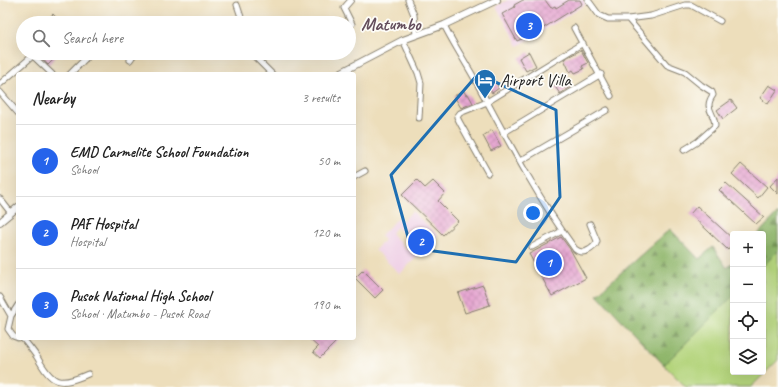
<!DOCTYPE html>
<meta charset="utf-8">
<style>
body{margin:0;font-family:Caveat,sans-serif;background:#f6f6f6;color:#222}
.controls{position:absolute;right:12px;bottom:12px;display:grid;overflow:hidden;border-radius:4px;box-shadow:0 4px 16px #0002}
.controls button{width:36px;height:36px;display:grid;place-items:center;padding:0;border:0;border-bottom:1px solid #e0e0e0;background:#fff;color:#222;font:20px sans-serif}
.you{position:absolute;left:533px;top:213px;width:14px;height:14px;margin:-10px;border:3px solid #fff;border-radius:50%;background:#1a73e8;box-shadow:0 0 0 6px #1a73e833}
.badge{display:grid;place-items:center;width:26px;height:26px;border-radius:50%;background:#2563eb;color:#fff;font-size:13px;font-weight:700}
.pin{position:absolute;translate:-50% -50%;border:2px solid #fff;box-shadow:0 1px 4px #0006}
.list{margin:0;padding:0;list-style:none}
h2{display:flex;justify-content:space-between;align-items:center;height:52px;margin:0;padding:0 16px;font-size:17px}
h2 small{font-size:13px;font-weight:400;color:#767676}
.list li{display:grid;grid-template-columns:26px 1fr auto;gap:12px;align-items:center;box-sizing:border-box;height:72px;padding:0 16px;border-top:1px solid #e0e0e0}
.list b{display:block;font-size:15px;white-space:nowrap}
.list p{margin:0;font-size:13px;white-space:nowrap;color:#767676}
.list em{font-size:13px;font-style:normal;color:#767676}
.icon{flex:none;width:22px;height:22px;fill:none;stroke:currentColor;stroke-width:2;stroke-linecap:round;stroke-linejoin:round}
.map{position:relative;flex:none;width:778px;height:387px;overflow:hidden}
.search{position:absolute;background:#fff;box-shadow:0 4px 16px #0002;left:16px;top:16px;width:340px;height:44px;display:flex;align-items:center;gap:10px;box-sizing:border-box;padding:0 14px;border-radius:22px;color:#767676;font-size:15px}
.panel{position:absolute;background:#fff;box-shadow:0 4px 16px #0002;left:16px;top:72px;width:340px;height:268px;border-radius:4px}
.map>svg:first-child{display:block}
.built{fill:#efd0e6;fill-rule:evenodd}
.grass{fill:#b4d47b;stroke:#68784c}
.forest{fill:url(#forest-firs);stroke:#566944}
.building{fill:url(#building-cross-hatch)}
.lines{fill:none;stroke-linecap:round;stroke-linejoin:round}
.minor-casing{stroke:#847d6c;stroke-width:7}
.tertiary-casing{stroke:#847d6c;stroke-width:8}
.minor{stroke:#fff;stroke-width:5}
.tertiary{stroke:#fff;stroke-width:6}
.marked{fill:none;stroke:#1f6fb2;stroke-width:3;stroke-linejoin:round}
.labels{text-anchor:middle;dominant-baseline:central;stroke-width:3.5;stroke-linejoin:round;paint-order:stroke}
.poi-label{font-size:17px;fill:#1c1c1c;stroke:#fdfcf7;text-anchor:start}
.neighbourhood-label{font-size:18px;font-weight:bold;fill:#634d5b;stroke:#fdfcf7}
</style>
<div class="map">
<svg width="778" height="387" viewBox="0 0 778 387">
<defs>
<pattern id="forest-firs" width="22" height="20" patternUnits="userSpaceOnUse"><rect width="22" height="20" fill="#8fb66b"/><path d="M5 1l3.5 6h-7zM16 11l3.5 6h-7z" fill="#749357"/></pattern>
<pattern id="building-cross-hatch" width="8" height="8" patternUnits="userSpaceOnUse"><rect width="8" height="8" fill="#e6a7d1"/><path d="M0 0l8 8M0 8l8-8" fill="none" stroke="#c58fb3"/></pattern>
</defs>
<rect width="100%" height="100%" fill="#fdfcf7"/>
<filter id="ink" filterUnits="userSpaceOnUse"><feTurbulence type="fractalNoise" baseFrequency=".025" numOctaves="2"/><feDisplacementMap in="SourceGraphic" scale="8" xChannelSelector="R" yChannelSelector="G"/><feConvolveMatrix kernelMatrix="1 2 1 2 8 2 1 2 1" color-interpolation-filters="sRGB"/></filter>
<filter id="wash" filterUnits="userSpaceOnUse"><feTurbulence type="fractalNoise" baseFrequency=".012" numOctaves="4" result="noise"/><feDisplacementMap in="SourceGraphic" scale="16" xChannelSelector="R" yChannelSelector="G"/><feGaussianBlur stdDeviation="0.9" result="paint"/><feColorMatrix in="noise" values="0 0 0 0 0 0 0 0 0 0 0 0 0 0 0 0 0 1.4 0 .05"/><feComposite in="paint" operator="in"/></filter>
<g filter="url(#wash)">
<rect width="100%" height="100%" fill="#eddebb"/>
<!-- built -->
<path class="built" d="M 508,0 L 584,0 L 586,4 L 518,46 L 496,6 Z
M 412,211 L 438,235 L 400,274 L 375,250 L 384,240 L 380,236 L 399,217 L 403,221 ZM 397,227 L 413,244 L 407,250 L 391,233 Z"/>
<!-- grass -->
<path class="grass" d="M 778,251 L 778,360 L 751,387 L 686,387 L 664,365 L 733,296 L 733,372 L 763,372 L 763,266 Z"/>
<!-- forest -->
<path class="forest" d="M 778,213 L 778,251 L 763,266 L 763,234 L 758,234 Z
M 670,229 L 699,259 L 713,247 L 727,268 L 733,262 L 733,296 L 664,365 L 597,294 Z"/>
<g id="blocks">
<!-- building -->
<path class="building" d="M 523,0 L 545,0 L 551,8 L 555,6 L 556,8 L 569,0 L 580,0 L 582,4 L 529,37 L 528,36 L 517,41 L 502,14 L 515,7 L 514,5 Z
M 53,14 L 61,23 L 43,23 Z
M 581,50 L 588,63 L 582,66 L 584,69 L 575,73 L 573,70 L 570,72 L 564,59 Z
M 529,52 L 536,66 L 526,71 L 519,58 Z
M 43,53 L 52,53 L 56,57 L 48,65 L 40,56 Z
M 491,75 L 499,88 L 492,93 L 484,79 Z
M 563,75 L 571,87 L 560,94 L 552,82 Z
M 769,85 L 777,90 L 768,104 L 760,98 Z
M 464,91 L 466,95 L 468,94 L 473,103 L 461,108 L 454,96 Z
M 731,100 L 737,108 L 723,119 L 717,110 Z
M 492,130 L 501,146 L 491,151 L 483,136 Z
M 741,164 L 767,187 L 758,198 L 732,174 Z
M 778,177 L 778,194 L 770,186 Z
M 417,180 L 425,188 L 433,181 L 445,193 L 438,201 L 458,221 L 443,235 L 402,195 Z
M 726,183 L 764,217 L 756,224 L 719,190 Z
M 697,206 L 733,239 L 733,244 L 728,250 L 690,214 Z
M 561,237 L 570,249 L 586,278 L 552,296 L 529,254 Z
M 363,270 L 383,290 L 375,298 L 355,278 Z
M 483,285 L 490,305 L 465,313 L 458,293 Z
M 308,338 L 340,338 L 320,358 L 313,352 L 318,347 Z"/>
</g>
</g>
<g filter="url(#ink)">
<use href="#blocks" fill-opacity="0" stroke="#847d6c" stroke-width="1"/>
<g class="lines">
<!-- minor casing -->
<g class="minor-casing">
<path id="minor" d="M 351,0 L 344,8 L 352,24
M 408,0 L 414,15 L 416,35
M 588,0 L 599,15 L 608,19 L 628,19 L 651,16 L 685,5 L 691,5 L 720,21
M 237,5 L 243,23
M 628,19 L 667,65 L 685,72 L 701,85 L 712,92 L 713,95 C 703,109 715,112 715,126 L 697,142 L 684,150
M 444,25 C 454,45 466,63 477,83 C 507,139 537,197 575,249 C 582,255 590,251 596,244 L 597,241 L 590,224
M 574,28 L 611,96
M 403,40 L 418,73 L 421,83 L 419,118
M 251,53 L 272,74
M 33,56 L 52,74
M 130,60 L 135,53
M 70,74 L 91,53
M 0,84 L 36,53
M 0,92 L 18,113
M 503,133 L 601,74
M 520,161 L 607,110
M 488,173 L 460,123 L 457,117 L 460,113 L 487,102 L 583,43
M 354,177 L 365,171
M 0,199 L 11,213
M 532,247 L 562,231
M 0,297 L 11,316 L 8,329 L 13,336 L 18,338
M 11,316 L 18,305
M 21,338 L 24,340 C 28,345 33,351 37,357 C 52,384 59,387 88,374"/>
</g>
<!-- tertiary casing -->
<g class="tertiary-casing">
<path id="tertiary" d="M 338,74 L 403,40 L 444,25 L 497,0
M 0,222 L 18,207"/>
</g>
<!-- minor -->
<use href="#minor" class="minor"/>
<!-- tertiary -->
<use href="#tertiary" class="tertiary"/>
</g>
</g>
<!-- marked area -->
<path class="marked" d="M 478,74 L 556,110 L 560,197 L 516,262 L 411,248 L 391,175 Z"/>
<!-- icons -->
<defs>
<g id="hotel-pin" transform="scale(1.15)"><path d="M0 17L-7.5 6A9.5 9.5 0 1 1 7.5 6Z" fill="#1f6fb2" stroke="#fdfcf7"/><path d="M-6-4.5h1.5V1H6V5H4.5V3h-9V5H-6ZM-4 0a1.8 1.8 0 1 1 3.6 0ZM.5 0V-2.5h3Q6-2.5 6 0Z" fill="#fff"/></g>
</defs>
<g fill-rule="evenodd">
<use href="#hotel-pin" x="485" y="80"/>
</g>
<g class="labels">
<!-- poi labels -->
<g class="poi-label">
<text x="500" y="80">Airport Villa</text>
</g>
<!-- neighbourhood labels -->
<g class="neighbourhood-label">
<text x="391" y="24">Matumbo</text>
</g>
</g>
</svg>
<div class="controls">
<button>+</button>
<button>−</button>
<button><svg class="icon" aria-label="locate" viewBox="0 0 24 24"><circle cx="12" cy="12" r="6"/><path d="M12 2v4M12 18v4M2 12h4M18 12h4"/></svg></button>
<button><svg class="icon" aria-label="layers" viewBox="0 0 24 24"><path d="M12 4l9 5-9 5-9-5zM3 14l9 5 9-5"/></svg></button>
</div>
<div class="you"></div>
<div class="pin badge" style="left:549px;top:263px">1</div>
<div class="pin badge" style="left:421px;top:242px">2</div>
<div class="pin badge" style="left:529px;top:26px">3</div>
<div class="search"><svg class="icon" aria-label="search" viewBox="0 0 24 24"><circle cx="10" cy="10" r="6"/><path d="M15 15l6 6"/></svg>Search here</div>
<section class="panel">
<h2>Nearby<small>3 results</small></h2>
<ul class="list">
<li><span class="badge">1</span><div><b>EMD Carmelite School Foundation</b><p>School</p></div><em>50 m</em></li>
<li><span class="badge">2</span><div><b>PAF Hospital</b><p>Hospital</p></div><em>120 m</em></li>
<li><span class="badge">3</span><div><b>Pusok National High School</b><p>School · Matumbo - Pusok Road</p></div><em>190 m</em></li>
</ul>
</section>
</div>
